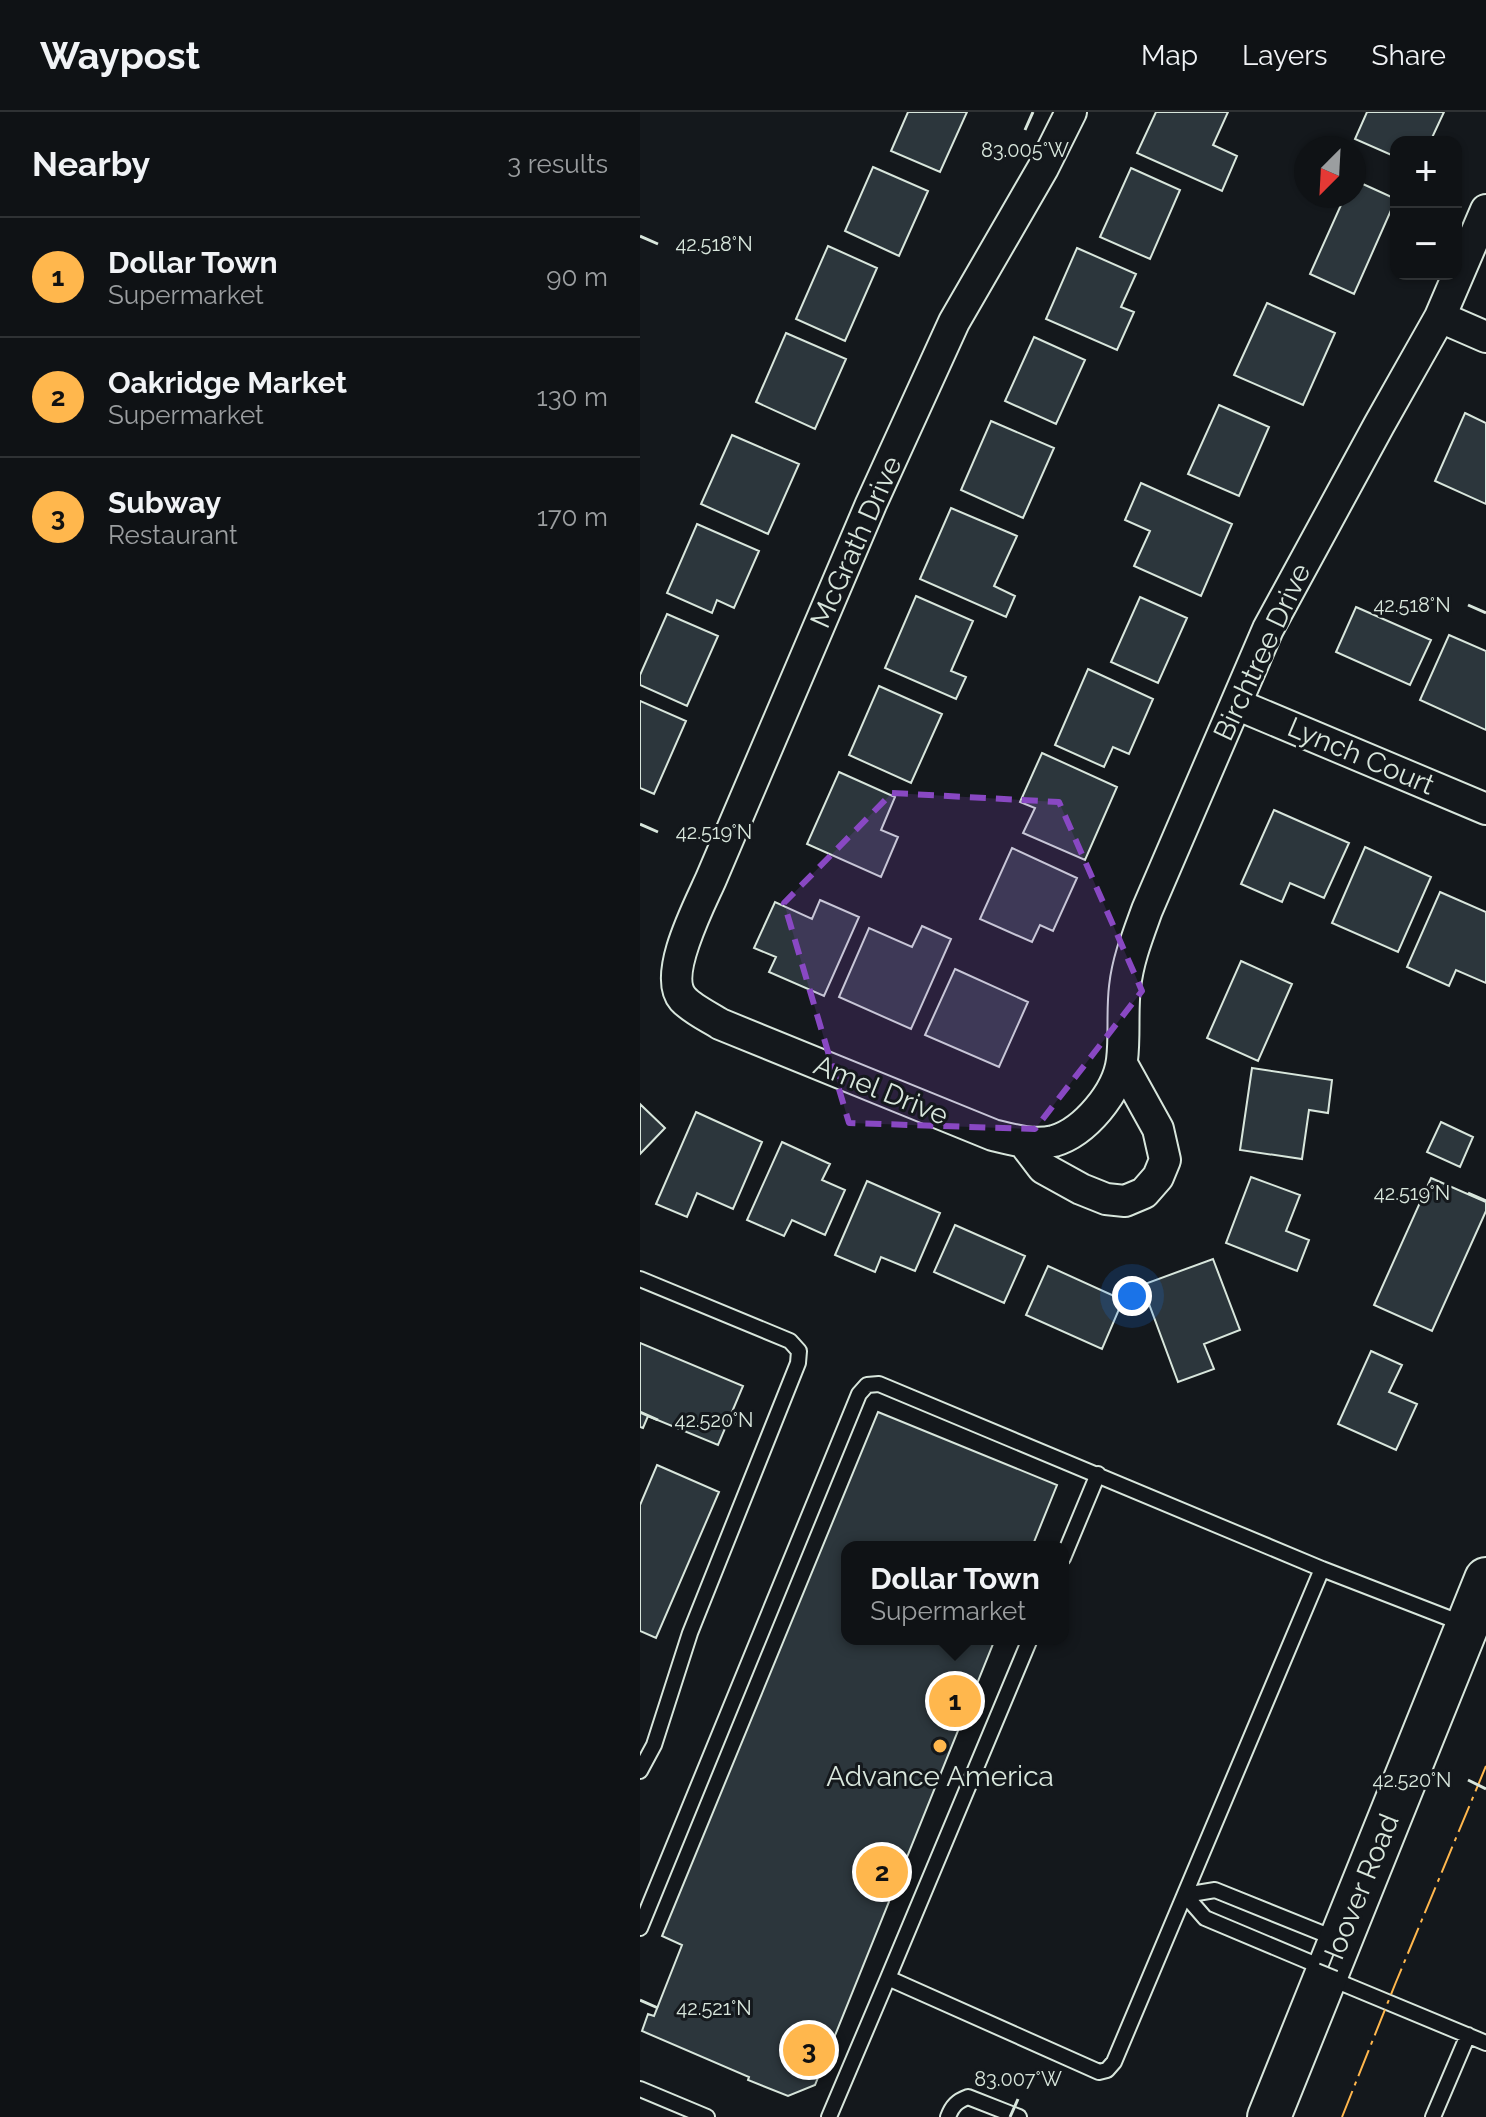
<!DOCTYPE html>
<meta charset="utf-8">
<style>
body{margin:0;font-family:Raleway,sans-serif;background:#1d2022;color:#f1f3f6}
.controls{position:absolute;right:24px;top:24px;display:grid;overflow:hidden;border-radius:16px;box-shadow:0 2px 6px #0004}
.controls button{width:72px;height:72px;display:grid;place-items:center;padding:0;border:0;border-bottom:2px solid #2f3234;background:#0f1215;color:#f1f3f6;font:40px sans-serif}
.compass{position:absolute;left:654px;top:24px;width:72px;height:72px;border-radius:50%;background:#0f1215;box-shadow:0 2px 6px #0004;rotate:204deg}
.you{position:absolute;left:492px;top:1184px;width:28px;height:28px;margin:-20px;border:6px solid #fff;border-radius:50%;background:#1a73e8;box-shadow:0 0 0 12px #1a73e833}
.badge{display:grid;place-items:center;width:52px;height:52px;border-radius:50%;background:#ffb74d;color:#111;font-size:26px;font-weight:700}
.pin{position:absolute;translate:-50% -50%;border:4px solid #fff;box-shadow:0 2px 8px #0006}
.popup{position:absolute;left:201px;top:1429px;width:228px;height:104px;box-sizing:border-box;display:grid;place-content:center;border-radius:16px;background:#0f1215;filter:drop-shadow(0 2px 6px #0005);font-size:26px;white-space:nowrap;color:#9b9ea0}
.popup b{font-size:30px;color:#f1f3f6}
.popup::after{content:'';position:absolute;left:50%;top:100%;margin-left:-16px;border:16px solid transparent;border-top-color:#0f1215}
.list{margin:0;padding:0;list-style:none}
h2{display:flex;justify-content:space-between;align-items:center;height:104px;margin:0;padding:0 32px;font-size:34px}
h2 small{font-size:26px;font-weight:400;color:#9b9ea0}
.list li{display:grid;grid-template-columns:52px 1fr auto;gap:24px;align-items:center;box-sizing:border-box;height:120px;padding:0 32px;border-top:2px solid #2f3234}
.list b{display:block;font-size:30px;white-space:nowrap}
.list p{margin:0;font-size:26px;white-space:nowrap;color:#9b9ea0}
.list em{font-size:26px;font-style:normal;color:#9b9ea0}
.map{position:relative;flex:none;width:846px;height:2005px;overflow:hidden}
header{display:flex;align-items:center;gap:48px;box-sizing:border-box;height:112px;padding:0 40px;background:#0f1215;border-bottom:2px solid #2f3234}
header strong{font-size:38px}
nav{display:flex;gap:44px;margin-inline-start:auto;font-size:28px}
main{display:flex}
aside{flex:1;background:#0f1215}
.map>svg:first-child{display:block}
.building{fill:#2c363c;stroke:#d8e6dc;stroke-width:2}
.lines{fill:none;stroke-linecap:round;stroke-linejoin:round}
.lane-casing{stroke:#d8e6dc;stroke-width:18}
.street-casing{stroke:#d8e6dc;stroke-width:34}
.secondary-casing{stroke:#d8e6dc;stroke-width:46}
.lane{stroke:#14181c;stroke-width:14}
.street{stroke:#14181c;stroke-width:30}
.secondary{stroke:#14181c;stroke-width:42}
.power{stroke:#ffb74d;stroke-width:2;stroke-dasharray:28 6 4 6;stroke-linecap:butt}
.marked{fill:#8948c3;fill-opacity:0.2;stroke:#8948c3;stroke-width:6;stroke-dasharray:16 10;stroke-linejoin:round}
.ticks{fill:none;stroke:#d8e6dc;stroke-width:3}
.poi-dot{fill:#ffb74d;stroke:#14181c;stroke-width:3}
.labels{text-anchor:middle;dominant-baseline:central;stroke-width:6;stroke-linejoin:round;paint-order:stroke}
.street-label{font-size:28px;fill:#d8e6dc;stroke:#14181c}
.poi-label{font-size:28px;fill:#d8e6dc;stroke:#14181c}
.ticks-label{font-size:20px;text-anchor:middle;fill:#d8e6dc;stroke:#14181c;stroke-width:6;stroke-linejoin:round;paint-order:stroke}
</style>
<header>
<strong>Waypost</strong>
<nav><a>Map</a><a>Layers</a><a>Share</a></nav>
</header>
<main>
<aside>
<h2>Nearby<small>3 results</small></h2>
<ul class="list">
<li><span class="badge">1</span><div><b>Dollar Town</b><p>Supermarket</p></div><em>90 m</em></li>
<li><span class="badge">2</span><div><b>Oakridge Market</b><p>Supermarket</p></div><em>130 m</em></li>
<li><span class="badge">3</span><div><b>Subway</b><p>Restaurant</p></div><em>170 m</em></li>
</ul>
</aside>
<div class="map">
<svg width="846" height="2005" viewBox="0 0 846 2005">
<rect width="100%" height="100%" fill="#14181c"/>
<!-- building -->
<path class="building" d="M 268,0 L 327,0 L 300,60 L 251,39 Z
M 516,0 L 588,0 L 573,33 L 597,44 L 582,79 L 497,41 Z
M 727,0 L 804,0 L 790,30 L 756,30 L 756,45 L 715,27 Z
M 233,55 L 288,79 L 259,144 L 205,119 Z
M 491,56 L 540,78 L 510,147 L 460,125 Z
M 714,68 L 756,87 L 714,182 L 670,162 L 705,84 L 714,84 Z
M 188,134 L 237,156 L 205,229 L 156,207 Z
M 437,136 L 496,162 L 481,195 L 494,200 L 477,238 L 406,207 Z
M 627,191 L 695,221 L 663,293 L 594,263 Z
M 146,221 L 206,247 L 175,317 L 116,290 Z
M 394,225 L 445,248 L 416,312 L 365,289 Z
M 579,293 L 629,315 L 599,384 L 548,362 Z
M 825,301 L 846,311 L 846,392 L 795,369 Z
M 351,309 L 414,336 L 383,406 L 321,378 Z
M 92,323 L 159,352 L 128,422 L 61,392 Z
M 501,371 L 592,412 L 561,484 L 494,454 L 510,419 L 485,408 Z
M 311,396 L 377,424 L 354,474 L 375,484 L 366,505 L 280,467 Z
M 57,412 L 119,439 L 94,496 L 77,488 L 72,501 L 27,481 Z
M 276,484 L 333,509 L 311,559 L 326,565 L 316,587 L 245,556 Z
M 500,485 L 547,506 L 518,571 L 471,550 Z
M 716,495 L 791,528 L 770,573 L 696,540 Z
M 27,502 L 78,524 L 47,594 L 0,573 L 0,563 Z
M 809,523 L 846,539 L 846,618 L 780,588 Z
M 448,557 L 513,587 L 489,642 L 473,635 L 464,655 L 415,633 Z
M 239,574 L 302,602 L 271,671 L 209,643 Z
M 0,589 L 46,609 L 14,682 L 0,676 Z
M 402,641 L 477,675 L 445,748 L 383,721 L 395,696 L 380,690 Z
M 199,660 L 255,685 L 241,718 L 258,725 L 241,765 L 167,732 Z
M 634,698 L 709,731 L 684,786 L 650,771 L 642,790 L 601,772 Z
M 725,735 L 791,765 L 758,840 L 692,811 Z
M 372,736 L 437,766 L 413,819 L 400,813 L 392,830 L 340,807 Z
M 800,780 L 846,800 L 846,871 L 816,858 L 809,874 L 767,855 Z
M 180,788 L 219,805 L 184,884 L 129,860 L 136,845 L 114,836 L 135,790 L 172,807 Z
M 282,814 L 311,827 L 271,917 L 199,885 L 229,816 L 272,835 Z
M 601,849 L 652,872 L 618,949 L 567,926 Z
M 315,857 L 388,890 L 359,955 L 285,923 Z
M 612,956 L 692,968 L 688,1001 L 669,998 L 662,1047 L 600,1038 Z
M 0,992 L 25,1016 L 0,1042 Z
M 56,1000 L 122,1030 L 93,1097 L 57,1081 L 47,1105 L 16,1092 Z
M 801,1010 L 833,1025 L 820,1055 L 787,1040 Z
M 142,1030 L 190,1052 L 182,1068 L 205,1078 L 185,1123 L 152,1108 L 144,1124 L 107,1108 Z
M 611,1065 L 660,1083 L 646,1119 L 669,1128 L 657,1159 L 586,1131 Z
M 791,1066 L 846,1090 L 846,1099 L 792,1219 L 734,1193 Z
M 227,1069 L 300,1101 L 275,1159 L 241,1145 L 235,1160 L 195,1143 Z
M 315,1113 L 385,1144 L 364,1191 L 294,1160 Z
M 573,1147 L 600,1218 L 564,1232 L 574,1257 L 538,1270 L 502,1173 Z
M 408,1154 L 483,1188 L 462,1237 L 386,1203 Z
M 0,1231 L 103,1274 L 78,1333 L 8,1304 L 3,1316 L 0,1315 Z
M 731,1239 L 762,1253 L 749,1280 L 777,1292 L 756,1338 L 698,1312 Z
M 238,1300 L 417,1373 L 392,1435 L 207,1435 L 207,1527 L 355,1527 L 175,1973 L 148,1984 L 108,1968 L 109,1965 L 2,1919 L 8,1902 L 14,1904 L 42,1833 L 22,1824 Z
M 17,1353 L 79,1380 L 16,1526 L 0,1519 L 0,1393 Z"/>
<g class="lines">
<!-- lane casing -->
<g class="lane-casing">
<path id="lane" d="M 0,1167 L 150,1229 L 159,1239 L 158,1251 L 50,1521 L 14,1633 L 0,1659
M 423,1446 L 458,1362
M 545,1783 L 575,1778 L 699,1828
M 545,1783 L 565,1806 L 684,1856
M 0,1816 L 219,1282 L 227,1273 L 239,1272 L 682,1457
M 687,1865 L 846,1931
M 248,1866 L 390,1527
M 0,1977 L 67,2005
M 189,2005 L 248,1866 L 459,1960 L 467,1958 L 474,1950 L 682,1457 L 824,1512
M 308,2005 C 312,1994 317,1989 328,1985 L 379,2005
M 793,2005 L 828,1923"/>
</g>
<!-- street casing -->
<g class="street-casing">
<path id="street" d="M 431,0 L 403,56 L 314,210 L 231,392 L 71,767 C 60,792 22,863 43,887 C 52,897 69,905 80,912 L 353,1023 C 373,1028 394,1034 414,1029 C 445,1020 478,980 482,948 C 485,924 482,899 485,875 C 488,848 498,823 507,798 L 628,517 L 739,313 L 800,205 L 846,98
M 800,205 L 846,225
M 596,592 L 846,697
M 384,1031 L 403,1056 L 441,1077 L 466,1087 L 485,1089 L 504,1081 L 518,1065 L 525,1048 L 518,1017 L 482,952"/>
</g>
<!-- secondary casing -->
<g class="secondary-casing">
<path id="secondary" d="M 629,2005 L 846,1467"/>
</g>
<!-- lane -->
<use href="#lane" class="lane"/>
<!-- street -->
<use href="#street" class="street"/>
<!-- secondary -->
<use href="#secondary" class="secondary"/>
<!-- power -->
<path class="power" d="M 702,2005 L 756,1870 L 846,1654"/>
</g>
<!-- marked area -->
<path class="marked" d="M 252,681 L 419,690 L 502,879 L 395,1017 L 209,1011 L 144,791 Z"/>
<!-- ticks -->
<path class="ticks" d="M 385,18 L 393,0M 0,124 L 18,132M 828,493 L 846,501M 0,712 L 18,720M 828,1081 L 846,1089M 0,1300 L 18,1308M 828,1668 L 846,1677M 0,1888 L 18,1896M 370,2005 L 378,1987"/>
<!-- markers -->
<circle class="poi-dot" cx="300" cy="1634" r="8"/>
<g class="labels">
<!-- street labels -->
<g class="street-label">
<text transform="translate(216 430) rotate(-66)">McGrath Drive</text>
<text transform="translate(622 540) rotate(-65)">Birchtree Drive</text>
<text transform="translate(721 644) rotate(23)">Lynch Court</text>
<text transform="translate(241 978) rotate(22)">Amel Drive</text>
<text transform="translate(719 1781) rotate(-68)">Hoover Road</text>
</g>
<!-- poi labels -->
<g class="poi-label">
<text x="300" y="1664">Advance America</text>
</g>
</g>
<g class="ticks-label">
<text x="385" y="45">83.005°W</text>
<text x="74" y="139">42.518°N</text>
<text x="772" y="500">42.518°N</text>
<text x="74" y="727">42.519°N</text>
<text x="772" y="1088">42.519°N</text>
<text x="74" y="1315">42.520°N</text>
<text x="772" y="1675">42.520°N</text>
<text x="74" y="1903">42.521°N</text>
<text x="378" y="1974">83.007°W</text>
</g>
</svg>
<div class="controls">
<button>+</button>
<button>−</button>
</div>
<svg class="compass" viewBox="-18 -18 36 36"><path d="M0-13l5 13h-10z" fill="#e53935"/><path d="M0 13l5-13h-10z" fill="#9b9ea0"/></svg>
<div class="you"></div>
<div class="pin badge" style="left:315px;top:1589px">1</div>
<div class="popup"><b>Dollar Town</b>Supermarket</div>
<div class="pin badge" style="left:242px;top:1760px">2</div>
<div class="pin badge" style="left:169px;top:1938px">3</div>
</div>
</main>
